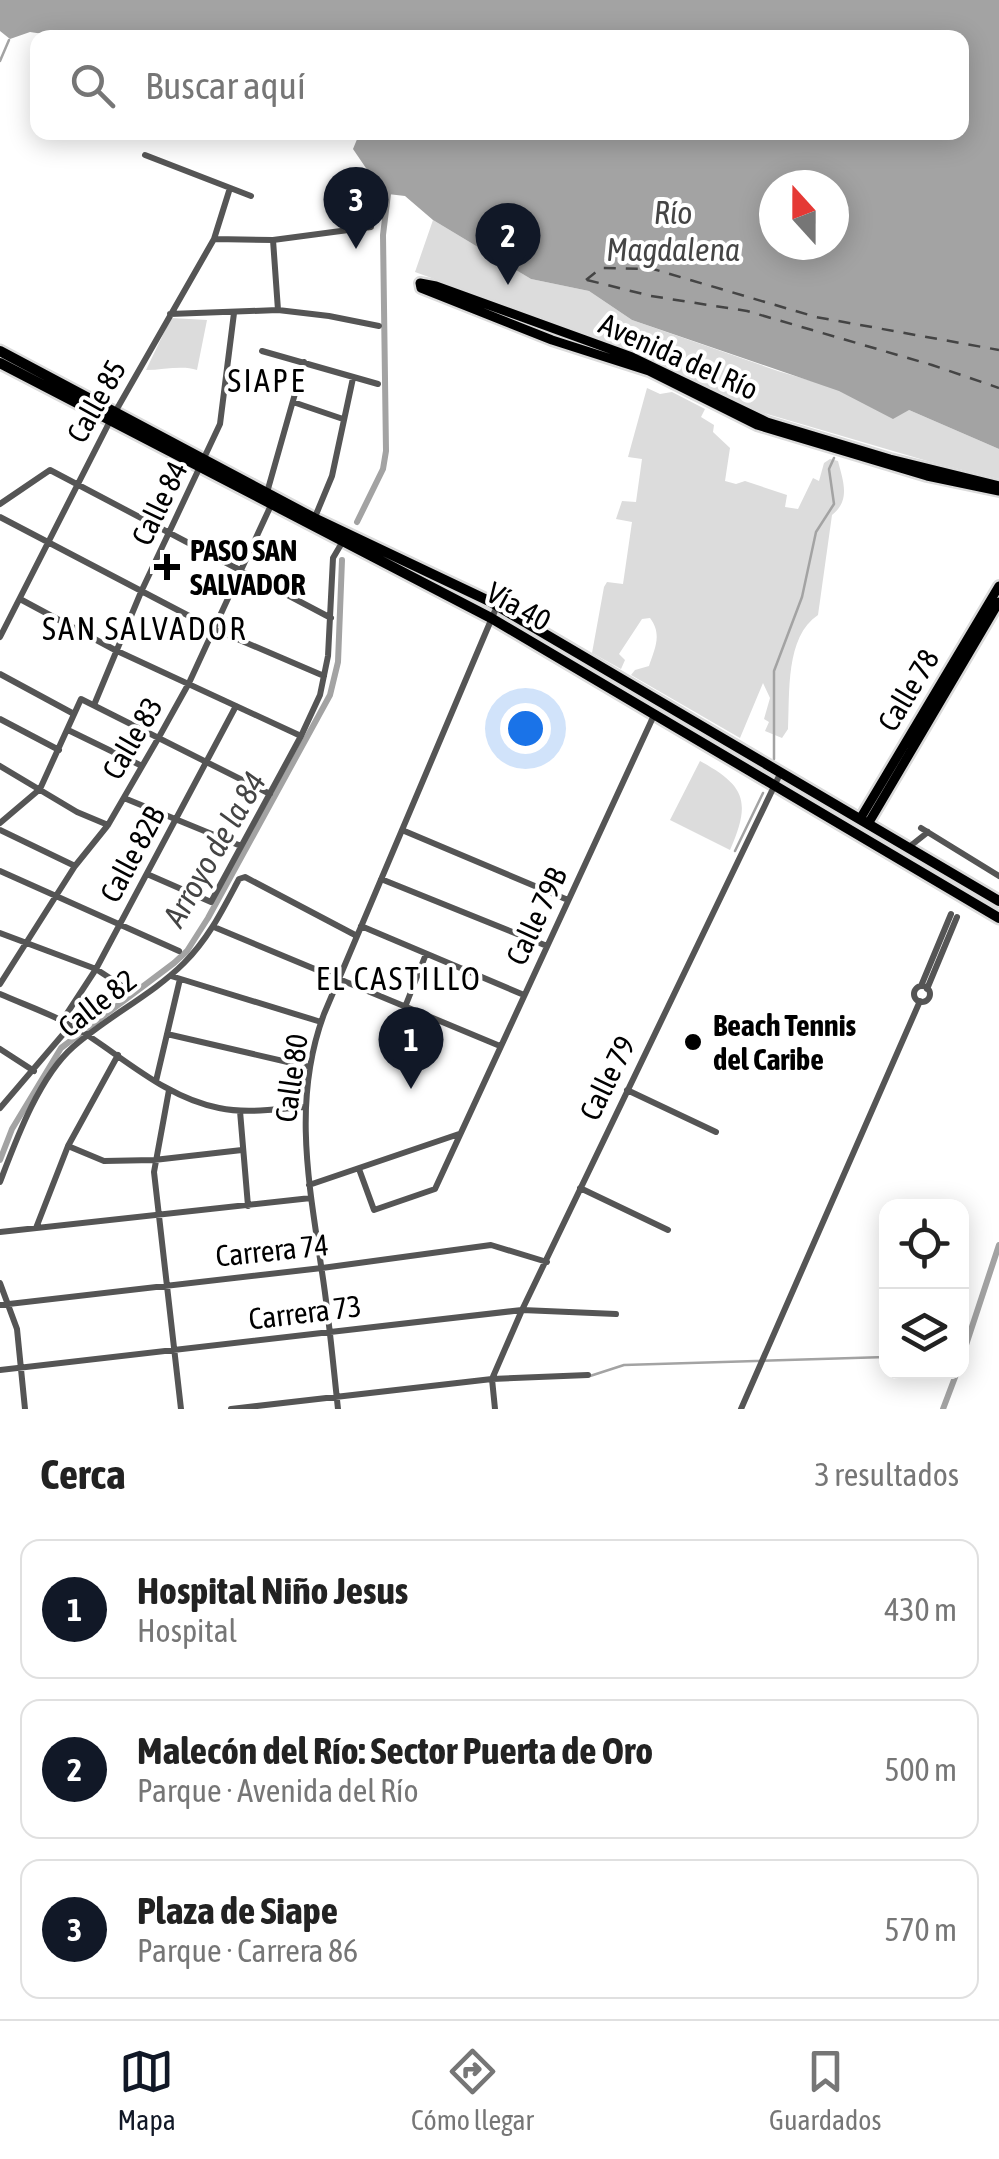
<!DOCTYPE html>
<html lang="es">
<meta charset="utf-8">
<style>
body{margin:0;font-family:"Asap Condensed",sans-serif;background:#f2f2f2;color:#222}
.controls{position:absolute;right:30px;bottom:30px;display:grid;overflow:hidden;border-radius:20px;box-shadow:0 5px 25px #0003}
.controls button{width:90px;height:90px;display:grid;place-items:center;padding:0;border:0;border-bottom:2px solid #e0e0e0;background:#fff;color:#222;font:50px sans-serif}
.compass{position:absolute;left:759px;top:170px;width:90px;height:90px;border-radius:50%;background:#fff;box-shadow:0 5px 25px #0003;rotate:339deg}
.you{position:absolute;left:525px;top:728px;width:35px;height:35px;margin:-25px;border:8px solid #fff;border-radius:50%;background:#1a73e8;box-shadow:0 0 0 15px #1a73e833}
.badge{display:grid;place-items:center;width:65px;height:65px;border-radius:50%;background:#111827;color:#fff;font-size:32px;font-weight:700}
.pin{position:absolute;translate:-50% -82px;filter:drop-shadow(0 2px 5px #0008)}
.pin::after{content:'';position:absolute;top:52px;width:35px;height:30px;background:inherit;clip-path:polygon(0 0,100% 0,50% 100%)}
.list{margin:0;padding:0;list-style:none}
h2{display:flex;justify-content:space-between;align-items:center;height:130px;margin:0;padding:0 40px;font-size:42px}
h2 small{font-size:32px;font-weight:400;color:#767676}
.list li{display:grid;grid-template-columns:65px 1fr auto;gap:30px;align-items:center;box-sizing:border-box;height:140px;margin:0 20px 20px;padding:0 20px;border:2px solid #e0e0e0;border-radius:20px}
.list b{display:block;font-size:38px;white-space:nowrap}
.list p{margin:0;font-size:32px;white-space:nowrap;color:#767676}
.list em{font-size:32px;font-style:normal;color:#767676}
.icon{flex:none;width:55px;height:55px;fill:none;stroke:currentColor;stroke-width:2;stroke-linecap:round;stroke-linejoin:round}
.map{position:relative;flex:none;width:999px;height:1409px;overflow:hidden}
.search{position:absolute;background:#fff;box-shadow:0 5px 25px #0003;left:30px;right:30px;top:30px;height:110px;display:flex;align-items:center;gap:25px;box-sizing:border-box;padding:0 35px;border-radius:20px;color:#767676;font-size:38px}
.sheet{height:610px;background:#fff}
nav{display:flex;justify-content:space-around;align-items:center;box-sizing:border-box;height:140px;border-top:2px solid #e0e0e0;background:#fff;font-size:28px;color:#767676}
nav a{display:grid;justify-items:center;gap:5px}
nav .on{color:#111827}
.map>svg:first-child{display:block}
.green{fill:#dcdcdc}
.water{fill:#a3a3a3;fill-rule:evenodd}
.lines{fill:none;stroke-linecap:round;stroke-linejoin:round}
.stream{stroke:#a3a3a3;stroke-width:2.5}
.canal{stroke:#a3a3a3;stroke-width:6}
.ferry{stroke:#444;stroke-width:2.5;stroke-dasharray:12 10;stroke-linecap:butt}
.major-casing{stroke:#dbdbdb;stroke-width:14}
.highway-casing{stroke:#dbdbdb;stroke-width:15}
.minor{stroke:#555;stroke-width:6}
.major{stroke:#000;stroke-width:9}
.highway{stroke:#000;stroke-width:10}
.poi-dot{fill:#000;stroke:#fff;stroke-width:4}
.labels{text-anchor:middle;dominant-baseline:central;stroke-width:8;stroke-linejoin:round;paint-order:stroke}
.street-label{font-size:30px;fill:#000;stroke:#fff}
.poi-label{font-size:30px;font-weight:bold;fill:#000;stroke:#fff;text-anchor:start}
.water-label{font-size:32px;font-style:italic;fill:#444;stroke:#fff}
.neighbourhood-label{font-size:32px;letter-spacing:2.5px;fill:#000;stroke:#fff}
</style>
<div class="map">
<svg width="999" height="1409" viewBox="0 0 999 1409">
<rect width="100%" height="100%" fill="#fff"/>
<!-- green -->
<path class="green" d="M 433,220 L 531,279 L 589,291 L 632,320 L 778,371 L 909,410 L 999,449 L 999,479 L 934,463 L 747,408 L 644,355 L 415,272 Z
M 171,318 L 207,320 L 197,370 C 182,365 164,370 146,370 Z
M 647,388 L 660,394 L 672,392 L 705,409 L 701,417 L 714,425 L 713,432 L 730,448 L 725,481 L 736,484 L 745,481 L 787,495 L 785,507 L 798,509 L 813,478 L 819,481 L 824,463 L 830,459 L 838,461 C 843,481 851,500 832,515 L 818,615 C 785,637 790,693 788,729 L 782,738 L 765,731 L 769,722 L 764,719 L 770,698 L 763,683 L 740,738 L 631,675 L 635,670 L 649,666 C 654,650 663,635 650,618 L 642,619 L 619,654 L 625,660 L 621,669 L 592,653 L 604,587 L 607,582 L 623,584 L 632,522 L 616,519 L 622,501 L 636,502 L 642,459 L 628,457 Z
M 700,761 C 746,786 751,802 730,850 L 670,820 Z"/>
<!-- water -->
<path class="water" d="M 0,0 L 999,0 L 999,449 L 909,410 L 893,419 L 839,391 L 632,320 L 589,291 L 531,279 L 433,220 L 405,196 L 388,194 L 372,185 L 370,174 L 353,149 L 360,132 L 962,132 L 962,38 L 70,38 L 30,32 L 10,39 L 0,31 ZM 834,185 L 834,245 L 774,245 L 774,185 Z"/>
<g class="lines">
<!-- stream -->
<path class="stream" d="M 0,61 L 9,40
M 774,759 L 774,671 L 802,597 L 816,532 L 834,504 L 829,469 L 834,458
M 735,851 L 763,793
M 962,1344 L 967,1341
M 590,1376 L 624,1365 L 886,1357"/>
<!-- canal -->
<path class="canal" d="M 357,522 L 383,469 L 386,451 L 383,235 L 388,194
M 0,1160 L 12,1129 L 61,1048 L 174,963 L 187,951 L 208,918 L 330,695 L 338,662 L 342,560
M 962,1357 L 999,1245
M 943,1409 L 957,1372"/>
<!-- ferry -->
<path class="ferry" d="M 586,280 L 601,268 L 653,269 L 816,317 L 999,350
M 587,280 L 651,296 L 747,311 L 932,365 L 999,388"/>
<!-- major casing -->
<g class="major-casing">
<path id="major" d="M 999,486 L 890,459 L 767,422 L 632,357 L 436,286 L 420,283 L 421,288 L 552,340 L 649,371 L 757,425 L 927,476 L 999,491
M 860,819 L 999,586
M 868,824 L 999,602"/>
</g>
<!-- highway casing -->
<g class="highway-casing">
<path id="highway" d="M 0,351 L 314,518 L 489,601 L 999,901
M 0,363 L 491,618 L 999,918"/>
</g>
<!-- minor -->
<path class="minor" d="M 145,155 L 251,196
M 214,239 L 273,240 L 371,227
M 273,240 L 278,310
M 170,314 L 278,310 L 329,316 L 379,326
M 262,351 L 378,384
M 293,402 L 343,419
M 266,496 L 304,362
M 0,504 L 50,470 L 331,618
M 0,517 L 214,629 L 324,676
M 315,517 L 332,476 L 353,378
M 20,599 L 115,650 L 301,736
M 0,637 L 110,421 L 214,239 L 230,188
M 0,674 L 74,714
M 94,705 L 141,592 L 220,424 L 234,313
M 0,719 L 59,750
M 68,730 L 142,766
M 0,766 L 77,812 L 108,825
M 124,798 L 241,846
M 0,823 L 40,789 L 81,699 L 270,794
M 921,828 L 999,876
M 0,830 L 75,866
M 402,830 L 568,900
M 909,847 L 928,832
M 0,871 L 179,951
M 147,874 L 211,902 L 301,736 L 320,695 L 328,656 L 333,558 L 343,541
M 381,879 L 547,946
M 361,926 L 524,995
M 214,927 L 500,1046
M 0,933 L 96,969 L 128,990
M 171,976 L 321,1022
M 0,984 L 75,866 L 108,825 L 159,737 L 189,683 L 272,503
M 921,986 L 951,914
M914 994a8 8 0 1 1 16 0a8 8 0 1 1-16 0Z
M 927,989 L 957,917
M 0,994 C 25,1005 54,1015 78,1029 C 123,1057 166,1098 219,1108 C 247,1114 276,1109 304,1107
M 405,1007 L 426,954
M 62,1021 L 96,969 L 236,706
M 167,1034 L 309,1067
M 0,1049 L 34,1071
M 156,1081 L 180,979
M 169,1090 L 154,1172 L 181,1409
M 627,1090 L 716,1132
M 0,1108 L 71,1025
M 240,1111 L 248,1206
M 68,1146 L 104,1161 L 154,1160 L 242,1150
M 359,1169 L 374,1210 L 435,1189 L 655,713
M 0,1182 C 16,1140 39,1077 73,1047 C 108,1016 152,995 184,963 C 209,938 223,909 239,879 L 245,877 L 357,936
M 309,1185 L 459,1134
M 580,1188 L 668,1230
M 36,1228 L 68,1146 L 118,1055
M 0,1232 L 311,1198
M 0,1283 L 17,1329 L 25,1409
M 0,1305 L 322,1268 L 491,1245 L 547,1262
M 0,1370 L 522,1310 L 616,1314
M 231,1409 L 492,1379 L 588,1375
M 338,1409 C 333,1363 329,1317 322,1272 C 309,1184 292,1100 324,1014 L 497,606
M 495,1409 L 492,1379 L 522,1310 L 781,772
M 741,1409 L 920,1001"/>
<!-- major -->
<use href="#major" class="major"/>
<!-- highway -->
<use href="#highway" class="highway"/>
</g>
<!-- markers -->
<g class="poi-dot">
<path d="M162 552h10v10h10v10h-10v10h-10v-10h-10v-10h10z"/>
<circle cx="693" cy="1042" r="10"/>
</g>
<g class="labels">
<!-- street labels -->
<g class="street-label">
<text transform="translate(679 356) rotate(24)">Avenida del Río</text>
<text transform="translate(96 401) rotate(-61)">Calle 85</text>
<text transform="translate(159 503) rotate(-64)">Calle 84</text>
<text transform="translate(519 606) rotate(29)">Vía 40</text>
<text transform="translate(908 690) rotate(-59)">Calle 78</text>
<text transform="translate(132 738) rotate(-60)">Calle 83</text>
<text transform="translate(132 854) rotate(-62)">Calle 82B</text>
<text transform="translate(536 916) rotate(-65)">Calle 79B</text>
<text transform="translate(97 1003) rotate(-38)">Calle 82</text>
<text transform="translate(291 1078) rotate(-82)">Calle 80</text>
<text transform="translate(607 1078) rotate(-64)">Calle 79</text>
<text transform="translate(272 1250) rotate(-6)">Carrera 74</text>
<text transform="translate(305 1312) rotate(-7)">Carrera 73</text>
</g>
<!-- poi labels -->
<g class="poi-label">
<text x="190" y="550">PASO SAN<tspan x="190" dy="34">SALVADOR</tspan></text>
<text x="713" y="1025">Beach Tennis<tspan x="713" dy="34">del Caribe</tspan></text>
</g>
<!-- water labels -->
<g class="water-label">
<text x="673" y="212">Río<tspan x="673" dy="37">Magdalena</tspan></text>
<text transform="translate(214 849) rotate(-60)">Arroyo de la 84</text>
</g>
<!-- neighbourhood labels -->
<g class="neighbourhood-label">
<text x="267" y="380">SIAPE</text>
<text x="145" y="628">SAN SALVADOR</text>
<text x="399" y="978">EL CASTILLO</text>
</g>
</g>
</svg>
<div class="controls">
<button><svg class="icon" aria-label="locate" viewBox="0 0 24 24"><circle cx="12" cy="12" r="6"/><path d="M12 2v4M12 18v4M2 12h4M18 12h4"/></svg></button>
<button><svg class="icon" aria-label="layers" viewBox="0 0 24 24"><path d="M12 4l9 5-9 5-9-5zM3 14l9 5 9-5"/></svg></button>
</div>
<svg class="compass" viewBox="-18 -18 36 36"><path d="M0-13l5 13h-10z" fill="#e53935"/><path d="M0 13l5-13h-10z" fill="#767676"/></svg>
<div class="you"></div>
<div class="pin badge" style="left:411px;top:1089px">1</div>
<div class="pin badge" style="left:508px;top:285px">2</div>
<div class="pin badge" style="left:356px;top:249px">3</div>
<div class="search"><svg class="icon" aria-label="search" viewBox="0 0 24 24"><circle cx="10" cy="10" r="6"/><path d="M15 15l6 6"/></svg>Buscar aquí</div>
</div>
<section class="sheet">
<h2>Cerca<small>3 resultados</small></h2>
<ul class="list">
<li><span class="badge">1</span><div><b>Hospital Niño Jesus</b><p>Hospital</p></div><em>430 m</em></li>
<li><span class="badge">2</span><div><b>Malecón del Río: Sector Puerta de Oro</b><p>Parque · Avenida del Río</p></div><em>500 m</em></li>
<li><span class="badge">3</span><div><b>Plaza de Siape</b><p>Parque · Carrera 86</p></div><em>570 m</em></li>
</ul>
</section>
<nav>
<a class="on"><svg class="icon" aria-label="map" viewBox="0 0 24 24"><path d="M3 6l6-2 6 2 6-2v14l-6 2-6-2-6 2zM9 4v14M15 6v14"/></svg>Mapa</a>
<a><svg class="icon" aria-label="directions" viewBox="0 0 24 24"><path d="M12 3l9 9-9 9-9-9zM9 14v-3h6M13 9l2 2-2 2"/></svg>Cómo llegar</a>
<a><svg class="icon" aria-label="saved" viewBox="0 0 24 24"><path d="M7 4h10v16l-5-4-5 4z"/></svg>Guardados</a>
</nav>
